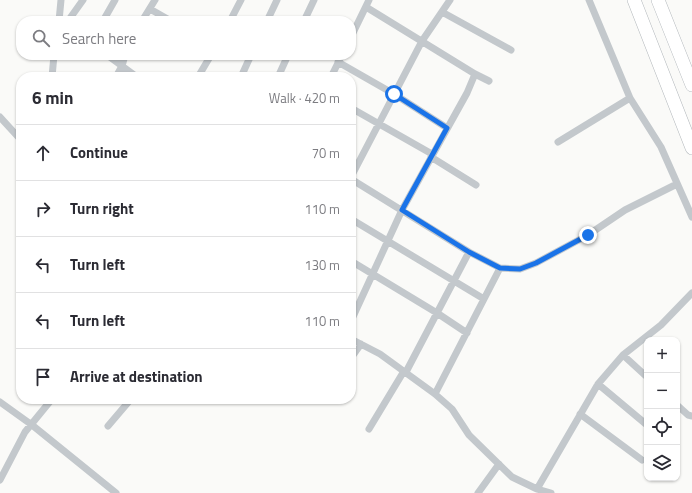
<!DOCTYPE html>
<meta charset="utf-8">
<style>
body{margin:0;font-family:"Titillium Web",sans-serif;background:#f7f7f7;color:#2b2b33}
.controls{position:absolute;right:12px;bottom:12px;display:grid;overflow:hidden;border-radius:8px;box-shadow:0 1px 3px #0004}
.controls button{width:36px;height:36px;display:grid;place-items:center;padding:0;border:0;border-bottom:1px solid #e1e1e2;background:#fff;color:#2b2b33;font:20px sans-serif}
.stop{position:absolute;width:12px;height:12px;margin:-9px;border:3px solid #1a73e8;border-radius:50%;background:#fff}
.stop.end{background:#1a73e8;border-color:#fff;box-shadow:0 1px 4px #0008}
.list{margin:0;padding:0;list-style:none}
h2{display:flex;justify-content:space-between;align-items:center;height:52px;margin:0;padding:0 16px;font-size:17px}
h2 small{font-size:13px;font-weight:400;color:#7c7c81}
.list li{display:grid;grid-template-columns:26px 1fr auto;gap:12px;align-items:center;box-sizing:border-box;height:56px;padding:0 16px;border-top:1px solid #e1e1e2}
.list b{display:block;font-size:15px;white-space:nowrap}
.list em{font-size:13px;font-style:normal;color:#7c7c81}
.icon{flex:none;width:22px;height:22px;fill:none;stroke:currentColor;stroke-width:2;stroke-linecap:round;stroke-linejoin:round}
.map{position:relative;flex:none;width:692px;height:493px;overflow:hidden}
.search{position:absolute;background:#fff;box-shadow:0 1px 3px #0004;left:16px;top:16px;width:340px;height:44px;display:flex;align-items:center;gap:10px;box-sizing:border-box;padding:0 14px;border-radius:16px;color:#7c7c81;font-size:15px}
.panel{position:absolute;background:#fff;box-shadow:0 1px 3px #0004;left:16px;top:72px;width:340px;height:332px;border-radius:16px}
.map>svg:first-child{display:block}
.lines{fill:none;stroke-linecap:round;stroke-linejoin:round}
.motorway-casing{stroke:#b4b9bd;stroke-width:14}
.minor{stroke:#c3c8cc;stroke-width:7}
.motorway{stroke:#fff;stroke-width:13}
.route{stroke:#1a73e8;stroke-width:5}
</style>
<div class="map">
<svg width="692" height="493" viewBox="0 0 692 493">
<rect width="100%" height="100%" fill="#fafaf8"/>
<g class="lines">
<!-- motorway casing -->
<g class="motorway-casing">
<path id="motorway" d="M 634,0 L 692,148
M 658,0 L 692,85"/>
</g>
<!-- minor -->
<path class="minor" d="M 589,0 L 630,98 L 661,147 L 692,217
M 366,7 L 475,74 L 489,81
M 150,9 L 171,21
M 442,12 L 511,50
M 59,21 L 61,0
M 68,21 L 83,0
M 103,21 L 115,0
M 142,21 L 155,0
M 230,21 L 241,0
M 267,21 L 277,0
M 304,21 L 314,0
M 351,37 L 369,0
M 107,55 L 137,77
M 338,62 L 394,94 L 447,128
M 52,77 L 54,55
M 116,77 L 122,66 L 125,55
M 198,77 L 211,55
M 241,77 L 251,55
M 278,77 L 288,55
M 331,77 L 342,55
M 351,108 L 432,154
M 0,117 L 21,140
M 558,142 L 630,98
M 431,157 L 476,185
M 351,177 L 422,41 L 450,0
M 351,179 L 469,252 L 500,268 L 520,269 L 536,263 L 588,235 L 625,210 L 677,184
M 351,219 L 484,299
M 351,261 L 437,313 L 467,333
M 351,321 L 402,210 L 467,93 L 475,74
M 351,339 L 380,354 L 435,394 L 452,409 L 469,435 L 512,477 L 537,489 L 551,493
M 623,355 L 647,377
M 351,358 L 361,344
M 406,372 L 469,252
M 598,384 L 647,425
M 435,394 L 500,268
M 0,402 L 32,425 L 116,493
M 677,405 L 688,415 L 692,416
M 580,414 L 642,460
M 108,426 L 131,399
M 369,429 L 404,371
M 0,480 L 25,432 L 52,399
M 537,489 L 598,384 L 623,355 L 661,325 L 692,293
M 478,493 L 499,464"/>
<!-- motorway -->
<use href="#motorway" class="motorway"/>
</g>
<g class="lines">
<!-- route -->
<path class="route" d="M 394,94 L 447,128 L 402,210 L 469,252 L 500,268 L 520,269 L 536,263 L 588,235"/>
</g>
</svg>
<div class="controls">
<button>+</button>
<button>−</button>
<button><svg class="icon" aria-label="locate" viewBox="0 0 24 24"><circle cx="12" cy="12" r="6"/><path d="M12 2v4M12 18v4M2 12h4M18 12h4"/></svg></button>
<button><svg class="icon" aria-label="layers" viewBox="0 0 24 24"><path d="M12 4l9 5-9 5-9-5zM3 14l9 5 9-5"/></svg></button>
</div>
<div class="stop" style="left:394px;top:94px"></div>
<div class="stop end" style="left:588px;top:235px"></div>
<div class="search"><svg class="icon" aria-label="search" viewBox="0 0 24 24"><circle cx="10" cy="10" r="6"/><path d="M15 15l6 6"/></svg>Search here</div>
<section class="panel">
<h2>6 min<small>Walk · 420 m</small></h2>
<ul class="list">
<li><svg class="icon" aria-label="ahead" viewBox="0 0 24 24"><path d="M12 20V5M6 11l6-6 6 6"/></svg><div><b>Continue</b></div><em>70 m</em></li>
<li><svg class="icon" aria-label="right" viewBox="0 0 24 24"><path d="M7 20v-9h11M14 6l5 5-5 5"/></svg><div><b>Turn right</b></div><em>110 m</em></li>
<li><svg class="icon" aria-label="left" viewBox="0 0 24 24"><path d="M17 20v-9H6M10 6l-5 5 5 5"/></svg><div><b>Turn left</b></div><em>130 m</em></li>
<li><svg class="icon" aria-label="left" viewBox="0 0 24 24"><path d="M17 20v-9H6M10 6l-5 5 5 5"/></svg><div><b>Turn left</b></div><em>110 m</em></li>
<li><svg class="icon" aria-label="arrive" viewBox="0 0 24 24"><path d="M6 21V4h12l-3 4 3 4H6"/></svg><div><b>Arrive at destination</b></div></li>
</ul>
</section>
</div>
